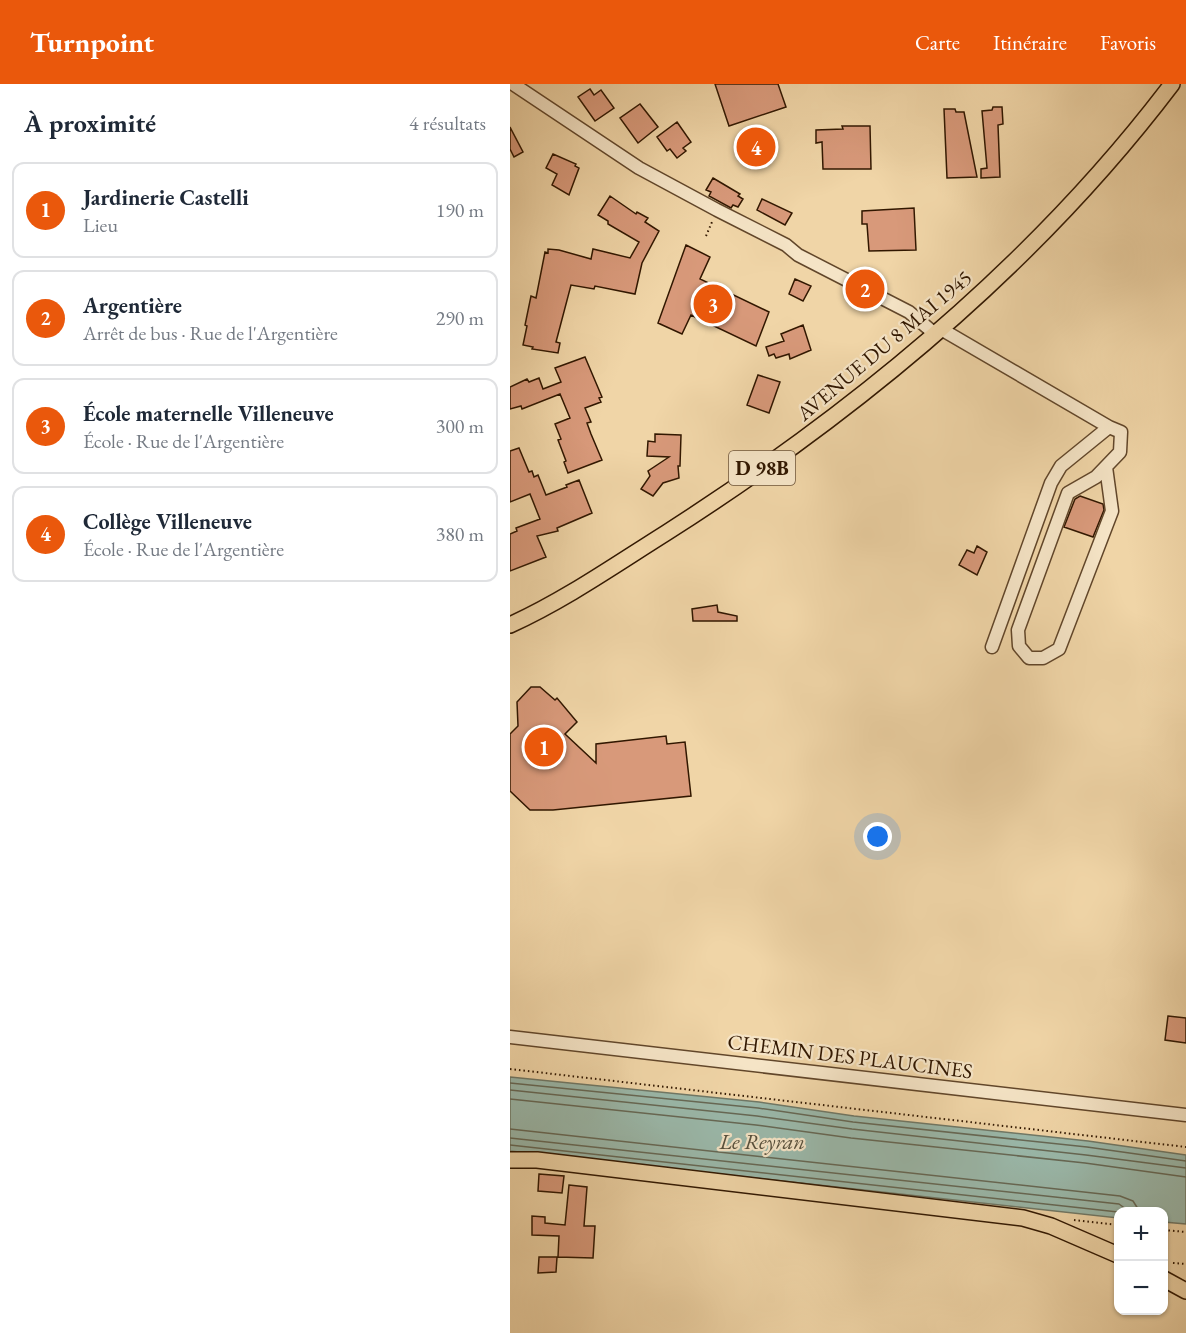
<!DOCTYPE html>
<html lang="fr">
<meta charset="utf-8">
<style>
body{margin:0;font-family:"EB Garamond",serif;background:#f6f6f7;color:#1f2937}
.controls{position:absolute;right:18px;bottom:18px;display:grid;overflow:hidden;border-radius:12px;box-shadow:0 2px 4px #0004}
.controls button{width:54px;height:54px;display:grid;place-items:center;padding:0;border:0;border-bottom:2px solid #e0e1e3;background:#fff;color:#1f2937;font:30px sans-serif}
.you{position:absolute;left:368px;top:753px;width:21px;height:21px;margin:-15px;border:4px solid #fff;border-radius:50%;background:#1a73e8;box-shadow:0 0 0 9px #1a73e833}
.badge{display:grid;place-items:center;width:39px;height:39px;border-radius:50%;background:#ea580c;color:#fff;font-size:20px;font-weight:700}
.pin{position:absolute;translate:-50% -50%;border:3px solid #fff;box-shadow:0 2px 6px #0006}
.list{margin:0;padding:0;list-style:none}
h2{display:flex;justify-content:space-between;align-items:center;height:78px;margin:0;padding:0 24px;font-size:26px}
h2 small{font-size:20px;font-weight:400;color:#747a83}
.list li{display:grid;grid-template-columns:39px 1fr auto;gap:18px;align-items:center;box-sizing:border-box;height:96px;margin:0 12px 12px;padding:0 12px;border:2px solid #e0e1e3;border-radius:12px}
.list b{display:block;font-size:22px;white-space:nowrap}
.list p{margin:0;font-size:20px;white-space:nowrap;color:#747a83}
.list em{font-size:20px;font-style:normal;color:#747a83}
.map{position:relative;flex:none;width:676px;height:1249px;overflow:hidden}
header{display:flex;align-items:center;gap:36px;box-sizing:border-box;height:84px;padding:0 30px;background:#ea580c;color:#fff}
header strong{font-size:28px}
nav{display:flex;gap:33px;margin-inline-start:auto;font-size:21px}
main{display:flex}
aside{flex:1;background:#fff}
.map>svg:first-child{display:block}
.water{fill:#9ab8aa;stroke:#707866;stroke-width:1.5}
.lines{fill:none;stroke-linecap:round;stroke-linejoin:round}
.shore{stroke:#666855;stroke-width:1.5}
.building{fill:#d8997a;stroke:#311700;stroke-width:1.5}
.minor-casing{stroke:#61462a;stroke-width:15}
.major-casing{stroke:#311700;stroke-width:18}
.path{stroke:#311700;stroke-width:2;stroke-dasharray:1.5 3;stroke-linecap:butt}
.minor{stroke:#f5e4c6;stroke-width:12}
.major{stroke:#f0d5a7;stroke-width:15}
.labels{text-anchor:middle;dominant-baseline:central;stroke-width:4.5;stroke-linejoin:round;paint-order:stroke}
.shield{fill:#f5e4c6;stroke:#6c543b;stroke-width:1.5}
.shield-label{font-size:20px;font-weight:bold;fill:#311700}
.street-label{font-size:21px;fill:#311700;stroke:#f5e4c6}
.water-label{font-size:22px;font-style:italic;fill:#564f3c;stroke:#f5e4c6}
</style>
<header>
<strong>Turnpoint</strong>
<nav><a>Carte</a><a>Itinéraire</a><a>Favoris</a></nav>
</header>
<main>
<aside>
<h2>À proximité<small>4 résultats</small></h2>
<ul class="list">
<li><span class="badge">1</span><div><b>Jardinerie Castelli</b><p>Lieu</p></div><em>190 m</em></li>
<li><span class="badge">2</span><div><b>Argentière</b><p>Arrêt de bus · Rue de l'Argentière</p></div><em>290 m</em></li>
<li><span class="badge">3</span><div><b>École maternelle Villeneuve</b><p>École · Rue de l'Argentière</p></div><em>300 m</em></li>
<li><span class="badge">4</span><div><b>Collège Villeneuve</b><p>École · Rue de l'Argentière</p></div><em>380 m</em></li>
</ul>
</aside>
<div class="map">
<svg width="676" height="1249" viewBox="0 0 676 1249">
<rect width="100%" height="100%" fill="#f0d5a7"/>
<filter id="stains"><feTurbulence type="fractalNoise" baseFrequency=".00333" numOctaves="4"/><feColorMatrix values="0 0 0 0 .2 0 0 0 0 .09 0 0 0 0 .02 0 0 0 .5 -.17"/></filter>
<radialGradient id="worn" r=".72"><stop offset=".6" stop-color="#630" stop-opacity="0"/><stop offset="1" stop-color="#630" stop-opacity=".3"/></radialGradient>
<!-- water -->
<path class="water" d="M 0,993 L 249,1018 L 344,1032 L 578,1057 L 676,1071 L 676,1140 L 654,1138 L 654,1128 L 608,1128 L 608,1134 L 0,1067 Z"/>
<g class="lines">
<!-- shore -->
<path class="shore" d="M 0,999 L 248,1024 L 343,1038 L 577,1063 L 676,1077
M 0,1006 L 247,1032 L 342,1045 L 576,1071 L 676,1084
M 0,1015 L 246,1041 L 341,1054 L 575,1079 L 676,1093
M 0,1045 L 610,1112 L 623,1117 L 630,1128
M 0,1054 L 609,1120 L 620,1128
M 0,1061 L 608,1128"/>
</g>
<!-- building -->
<path class="building" d="M 205,0 L 268,0 L 276,23 L 219,42 Z
M 80,5 L 84,11 L 91,6 L 104,24 L 85,37 L 68,13 Z
M 130,20 L 148,43 L 128,59 L 110,34 Z
M 483,23 L 492,23 L 493,40 L 488,41 L 490,93 L 471,94 L 471,85 L 477,84 L 472,27 L 482,26 Z
M 434,25 L 445,25 L 446,28 L 454,28 L 467,93 L 437,94 Z
M 167,38 L 181,58 L 173,64 L 176,67 L 167,74 L 160,65 L 157,67 L 147,53 Z
M 332,42 L 360,42 L 361,85 L 313,85 L 312,58 L 306,59 L 306,46 L 333,45 Z
M 0,43 L 13,68 L 4,73 L 0,65 Z
M 43,70 L 66,80 L 65,82 L 69,84 L 59,111 L 42,101 L 47,90 L 36,84 Z
M 203,94 L 230,110 L 228,112 L 233,115 L 228,123 L 223,121 L 221,124 L 199,112 L 201,108 L 196,106 Z
M 100,112 L 126,130 L 127,128 L 138,134 L 135,138 L 149,147 L 132,179 L 125,210 L 85,202 L 84,205 L 61,201 L 46,258 L 50,259 L 48,269 L 22,265 L 23,263 L 13,261 L 17,242 L 15,241 L 21,212 L 26,214 L 35,168 L 38,169 L 38,165 L 49,166 L 81,175 L 83,165 L 120,174 L 129,158 L 98,140 L 98,137 L 88,131 Z
M 252,115 L 282,129 L 275,141 L 247,126 Z
M 404,124 L 406,166 L 359,167 L 357,140 L 352,140 L 352,127 Z
M 176,161 L 200,173 L 190,195 L 259,228 L 246,262 L 181,231 L 172,250 L 148,239 Z
M 285,195 L 301,202 L 293,217 L 279,210 Z
M 293,241 L 301,266 L 280,275 L 279,270 L 266,274 L 264,270 L 259,272 L 256,263 L 274,257 L 271,250 Z
M 75,273 L 92,313 L 89,314 L 91,318 L 75,324 L 81,338 L 77,339 L 81,350 L 92,376 L 58,389 L 54,378 L 56,377 L 48,356 L 51,355 L 45,340 L 60,334 L 50,310 L 12,325 L 11,322 L 0,325 L 0,303 L 17,295 L 19,298 L 29,294 L 33,305 L 51,298 L 45,284 Z
M 248,291 L 270,298 L 259,329 L 237,321 Z
M 145,350 L 171,351 L 170,382 L 168,382 L 169,394 L 153,399 L 143,412 L 131,405 L 140,392 L 138,387 L 159,373 L 137,372 L 138,357 L 145,358 Z
M 9,364 L 19,388 L 22,387 L 24,393 L 28,391 L 36,411 L 57,403 L 56,401 L 69,396 L 82,429 L 47,444 L 48,447 L 27,452 L 36,473 L 0,487 L 0,450 L 7,447 L 6,444 L 30,435 L 20,410 L 0,418 L 0,367 Z
M 570,412 L 593,420 L 594,426 L 583,453 L 554,443 L 565,415 Z
M 467,462 L 477,468 L 467,491 L 449,481 L 457,466 L 464,469 Z
M 207,521 L 208,528 L 227,532 L 227,537 L 183,537 L 182,525 Z
M 21,603 L 30,603 L 45,616 L 47,614 L 67,638 L 55,650 L 86,679 L 86,660 L 156,652 L 157,660 L 175,658 L 181,712 L 43,726 L 20,726 L 0,707 L 0,650 L 8,642 L 7,618 Z
M 658,932 L 676,934 L 676,959 L 655,956 Z
M 29,1090 L 54,1092 L 52,1109 L 28,1107 Z
M 59,1101 L 77,1103 L 74,1142 L 85,1142 L 83,1174 L 48,1173 L 49,1152 L 22,1151 L 22,1132 L 35,1133 L 35,1139 L 55,1141 Z
M 29,1173 L 47,1173 L 46,1188 L 28,1189 Z"/>
<g class="lines">
<!-- minor casing -->
<g class="minor-casing">
<path id="minor" d="M 3,0 L 129,84 L 207,126 L 276,161 L 288,171 L 399,228 L 425,250
M 431,245 L 599,343 L 551,382 L 541,399 L 482,563
M 596,383 L 602,427 L 549,565 L 533,574 L 519,574 L 509,562 L 508,546 L 558,409 L 586,393 L 610,368 L 611,348 L 599,343
M 0,953 L 676,1031"/>
</g>
<!-- major casing -->
<g class="major-casing">
<path id="major" d="M 0,541 C 55,516 105,481 156,449 C 347,327 525,181 662,0
M 0,1076 L 27,1076 L 513,1134 L 541,1142 L 608,1171
M 654,1195 L 676,1207"/>
</g>
<!-- path -->
<path class="path" d="M 196,152 L 202,138
M 0,985 L 676,1063
M 564,1136 L 608,1141
M 654,1146 L 676,1148
M 663,1179 L 676,1180"/>
<!-- minor -->
<use href="#minor" class="minor"/>
<!-- major -->
<use href="#major" class="major"/>
</g>
<g class="labels">
<!-- shield labels -->
<rect class="shield" x="219" y="367" width="66" height="34" rx="4.5"/>
<g class="shield-label">
<text x="252" y="384">D 98B</text>
</g>
<!-- street labels -->
<g class="street-label">
<text transform="translate(374 261) rotate(-40)">AVENUE DU 8 MAI 1945</text>
<text transform="translate(340 972) rotate(7)">CHEMIN DES PLAUCINES</text>
</g>
<!-- water labels -->
<g class="water-label">
<text x="252" y="1057">Le Reyran</text>
</g>
</g>
<rect width="100%" height="100%" filter="url(#stains)"/>
<rect width="100%" height="100%" fill="url(#worn)"/>
</svg>
<div class="controls">
<button>+</button>
<button>−</button>
</div>
<div class="you"></div>
<div class="pin badge" style="left:34px;top:663px">1</div>
<div class="pin badge" style="left:355px;top:205px">2</div>
<div class="pin badge" style="left:203px;top:220px">3</div>
<div class="pin badge" style="left:246px;top:63px">4</div>
</div>
</main>
